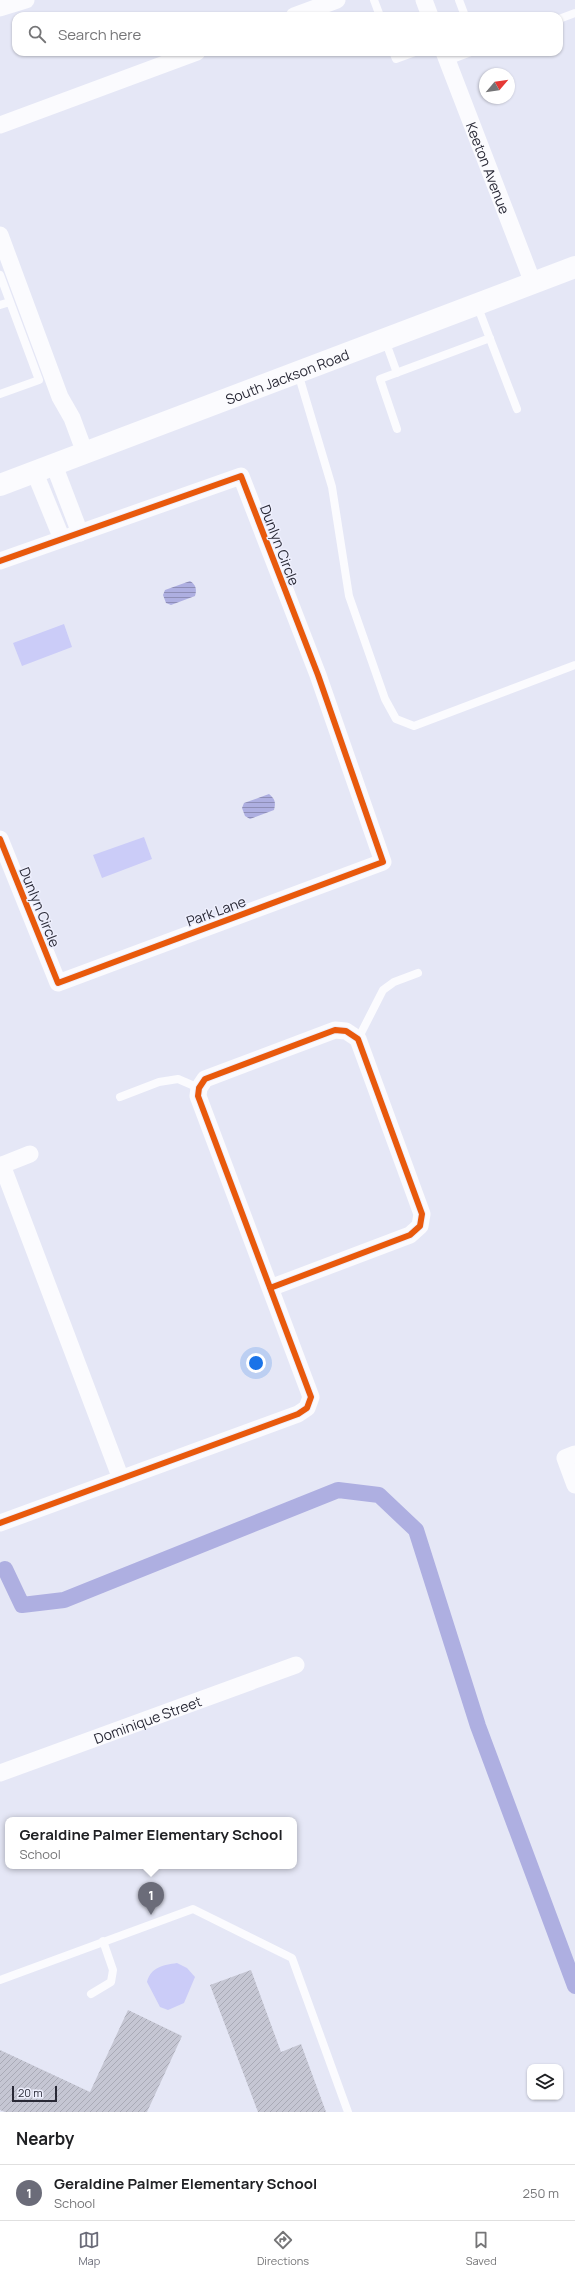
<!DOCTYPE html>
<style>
body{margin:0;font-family:Manrope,sans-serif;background:#f6f6f6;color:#202124}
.controls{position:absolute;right:12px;bottom:12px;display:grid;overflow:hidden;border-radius:8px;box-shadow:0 1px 3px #0004}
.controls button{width:36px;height:36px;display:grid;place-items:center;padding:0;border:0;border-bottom:1px solid #e0e0e0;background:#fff;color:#202124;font:20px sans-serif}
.compass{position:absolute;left:479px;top:68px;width:36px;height:36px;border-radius:50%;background:#fff;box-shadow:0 1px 3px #0004;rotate:61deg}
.scale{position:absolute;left:12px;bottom:10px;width:45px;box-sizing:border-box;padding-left:4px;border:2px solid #292936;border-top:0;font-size:11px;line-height:14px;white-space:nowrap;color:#292936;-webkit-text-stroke:3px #eeeffd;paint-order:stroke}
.you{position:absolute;left:256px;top:1363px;width:14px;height:14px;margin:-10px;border:3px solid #fff;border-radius:50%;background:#1a73e8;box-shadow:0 0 0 6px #1a73e833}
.badge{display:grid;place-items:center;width:26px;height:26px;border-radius:50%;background:#6b6c79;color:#fff;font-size:13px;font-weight:700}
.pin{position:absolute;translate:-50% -33px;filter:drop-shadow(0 1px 2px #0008)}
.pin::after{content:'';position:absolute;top:21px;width:14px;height:12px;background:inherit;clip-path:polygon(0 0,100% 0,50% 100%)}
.popup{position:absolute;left:5px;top:1817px;width:292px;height:52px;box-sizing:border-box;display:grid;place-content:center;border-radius:8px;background:#fff;filter:drop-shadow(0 1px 3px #0005);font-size:13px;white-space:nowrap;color:#757577}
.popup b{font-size:15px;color:#202124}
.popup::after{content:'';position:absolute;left:50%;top:100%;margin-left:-8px;border:8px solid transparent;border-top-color:#fff}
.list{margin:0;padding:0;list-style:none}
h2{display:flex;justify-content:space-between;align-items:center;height:52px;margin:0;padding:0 16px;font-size:17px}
h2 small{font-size:13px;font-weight:400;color:#757577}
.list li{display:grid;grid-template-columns:26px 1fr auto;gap:12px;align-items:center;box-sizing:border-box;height:56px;padding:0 16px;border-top:1px solid #e0e0e0}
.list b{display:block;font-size:15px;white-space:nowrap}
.list p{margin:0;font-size:13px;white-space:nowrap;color:#757577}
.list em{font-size:13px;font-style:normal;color:#757577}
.icon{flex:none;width:22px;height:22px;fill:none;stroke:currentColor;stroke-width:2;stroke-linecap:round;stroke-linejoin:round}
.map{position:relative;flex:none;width:575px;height:2112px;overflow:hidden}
.search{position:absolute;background:#fff;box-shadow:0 1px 3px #0004;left:12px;right:12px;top:12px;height:44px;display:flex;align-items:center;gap:10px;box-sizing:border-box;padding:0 14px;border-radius:12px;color:#757577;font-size:15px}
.sheet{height:108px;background:#fff}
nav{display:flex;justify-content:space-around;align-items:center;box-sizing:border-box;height:56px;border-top:1px solid #e0e0e0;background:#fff;font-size:11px;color:#757577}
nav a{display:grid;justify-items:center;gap:2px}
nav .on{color:#6b6c79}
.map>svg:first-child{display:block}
.green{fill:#cbccf8}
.water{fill:url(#water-rules)}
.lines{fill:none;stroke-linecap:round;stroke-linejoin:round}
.canal{stroke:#aeafe1;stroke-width:16}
.building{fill:url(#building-hatch)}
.lane{stroke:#fbfbfe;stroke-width:8}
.street{stroke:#fbfbfe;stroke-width:17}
.secondary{stroke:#fbfbfe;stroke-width:22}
.cycleway-casing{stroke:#eeeffd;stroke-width:8}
.cycleway{stroke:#e8590c;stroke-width:6}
.labels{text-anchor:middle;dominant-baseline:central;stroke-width:3;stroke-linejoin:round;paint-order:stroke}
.street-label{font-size:14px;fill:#292936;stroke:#eeeffd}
</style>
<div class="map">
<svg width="575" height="2112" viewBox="0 0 575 2112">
<defs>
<pattern id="water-rules" width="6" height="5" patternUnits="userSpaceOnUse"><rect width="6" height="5" fill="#aeafe1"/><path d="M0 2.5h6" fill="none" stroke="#8e8eb7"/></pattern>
<pattern id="building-hatch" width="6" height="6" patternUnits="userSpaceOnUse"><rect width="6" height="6" fill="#c5c6d3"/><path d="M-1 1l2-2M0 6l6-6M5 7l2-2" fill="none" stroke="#a9aab6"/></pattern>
</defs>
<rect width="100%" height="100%" fill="#e5e7f6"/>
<!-- green -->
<path class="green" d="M 64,624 L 72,647 L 22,666 L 13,643 Z
M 144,837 L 152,859 L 102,878 L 93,855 Z
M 177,1963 L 187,1968 L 195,1977 L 184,2003 L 168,2010 L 160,2007 L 147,1982 C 151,1967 163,1965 177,1963 Z"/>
<!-- water -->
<path class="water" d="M 190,581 C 196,585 197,589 195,596 L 171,605 L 166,603 L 163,595 L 165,590 Z
M 269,794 C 275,799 276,802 274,810 L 250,819 L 245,816 L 242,808 L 244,803 Z"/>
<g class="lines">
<!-- canal -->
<path class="canal" d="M 5,1569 L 22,1605 L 64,1600 L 338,1490 L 379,1495 L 416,1530 L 478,1726 L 575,1986"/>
</g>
<!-- building -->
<path class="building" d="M 251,1970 L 281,2052 L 301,2044 L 326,2112 L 258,2112 L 210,1985 Z
M 128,2010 L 182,2036 L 147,2112 L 5,2112 L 0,2110 L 0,2050 L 90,2092 Z"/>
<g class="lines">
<!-- lane -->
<path class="lane" d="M 374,0 L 380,16
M 459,0 L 465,16
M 559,19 L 575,13
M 393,52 L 396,59 L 415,52
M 447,61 L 471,52
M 0,275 L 39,380 L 0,394
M 0,305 L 10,302
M 477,305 L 517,409
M 385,340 L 397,373
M 298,373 L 332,487 L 349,596 L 385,699 L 396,719 L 414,726 L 575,665
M 397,429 L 380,379 L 490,338
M 358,1039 L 383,990 L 394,982 L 418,973
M 120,1097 L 159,1082 L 178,1079 L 199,1088
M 0,1980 L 193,1909 L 292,1958 L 348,2112
M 91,1994 L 111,1982 L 113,1970 L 103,1941"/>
<!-- street -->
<g class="street">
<path d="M 424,0 L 430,16"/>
<path d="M 0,8 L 26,0"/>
<path d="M 294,16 L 337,0"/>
<path id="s1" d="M 444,52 L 533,283"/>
<path d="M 0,125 L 197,52"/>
<path d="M 0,235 L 60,397 L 72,418 L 85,453"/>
<path d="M 54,465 L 80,533"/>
<path d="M 35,473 L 62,539"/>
<path d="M 0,561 L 241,476 L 318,675 L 383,862 L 58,983 L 0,839"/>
<path d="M 2,1165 L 30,1154"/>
<path d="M 0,1166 L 2,1165 L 121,1479"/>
<path d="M 575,1454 L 565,1458 L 575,1485"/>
<path d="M 0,1523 L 298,1414 L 307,1408 L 311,1397 L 198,1096 L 199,1088 L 205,1079 L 335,1030 L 346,1031 L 358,1039 L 422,1214 L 420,1226 L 410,1235 L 270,1288"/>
<path id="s2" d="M 0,1773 L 296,1665"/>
</g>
<!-- secondary -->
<path class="secondary" id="s3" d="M 0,485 L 575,267"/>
<!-- cycleway casing -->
<g class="cycleway-casing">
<path id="cycleway" d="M 0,561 L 241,476 L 318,675 L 383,862 L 58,983 L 0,839
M 0,1523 L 298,1414 L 307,1408 L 311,1397 L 198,1096 L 199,1088 L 205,1079 L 335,1030 L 346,1031 L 358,1039 L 422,1214 L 420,1226 L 410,1235 L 270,1288"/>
</g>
<!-- cycleway -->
<use href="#cycleway" class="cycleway"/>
</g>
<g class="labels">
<!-- street labels -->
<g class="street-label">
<text stroke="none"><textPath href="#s1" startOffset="124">Keeton Avenue</textPath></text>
<text stroke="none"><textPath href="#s3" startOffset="307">South Jackson Road</textPath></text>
<text transform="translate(280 545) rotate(69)">Dunlyn Circle</text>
<text transform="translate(40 907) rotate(68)">Dunlyn Circle</text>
<text transform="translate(216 911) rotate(-20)">Park Lane</text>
<text stroke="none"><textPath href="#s2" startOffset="157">Dominique Street</textPath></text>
</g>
</g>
</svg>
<div class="controls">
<button><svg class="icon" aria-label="layers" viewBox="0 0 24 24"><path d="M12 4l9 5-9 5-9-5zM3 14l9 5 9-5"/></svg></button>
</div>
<svg class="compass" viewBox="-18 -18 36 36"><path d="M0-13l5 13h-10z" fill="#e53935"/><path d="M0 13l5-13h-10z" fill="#757577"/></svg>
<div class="scale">20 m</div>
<div class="you"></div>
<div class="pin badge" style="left:151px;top:1915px">1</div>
<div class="popup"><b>Geraldine Palmer Elementary School</b>School</div>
<div class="search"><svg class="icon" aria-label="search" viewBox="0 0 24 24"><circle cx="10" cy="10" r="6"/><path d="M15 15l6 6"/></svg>Search here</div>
</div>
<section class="sheet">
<h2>Nearby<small></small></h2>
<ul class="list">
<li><span class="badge">1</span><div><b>Geraldine Palmer Elementary School</b><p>School</p></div><em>250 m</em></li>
</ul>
</section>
<nav>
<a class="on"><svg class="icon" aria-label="map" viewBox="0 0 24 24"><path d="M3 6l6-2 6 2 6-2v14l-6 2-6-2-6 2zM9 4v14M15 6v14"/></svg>Map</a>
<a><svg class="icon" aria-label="directions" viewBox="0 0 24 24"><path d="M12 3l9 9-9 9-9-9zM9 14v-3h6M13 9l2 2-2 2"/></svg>Directions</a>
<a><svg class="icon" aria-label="saved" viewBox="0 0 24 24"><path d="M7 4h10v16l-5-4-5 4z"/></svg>Saved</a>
</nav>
